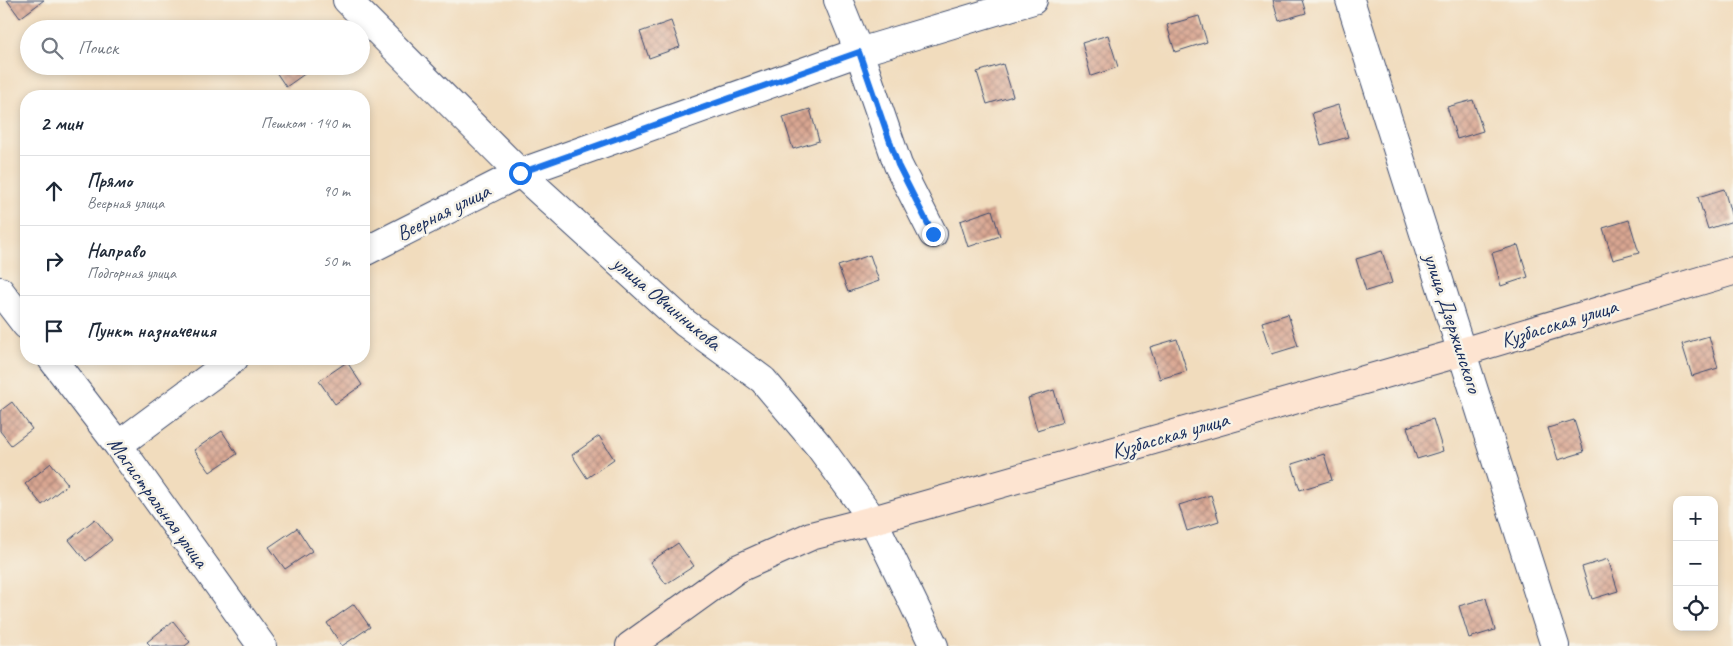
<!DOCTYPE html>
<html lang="ru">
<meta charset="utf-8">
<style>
body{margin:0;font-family:Caveat,sans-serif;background:#f6f6f7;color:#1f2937}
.controls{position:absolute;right:15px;bottom:15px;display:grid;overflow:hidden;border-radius:10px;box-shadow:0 2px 8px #0003}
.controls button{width:45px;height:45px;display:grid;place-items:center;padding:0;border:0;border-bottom:1px solid #e0e1e3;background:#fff;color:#1f2937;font:25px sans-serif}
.stop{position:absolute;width:15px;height:15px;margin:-11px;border:4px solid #1a73e8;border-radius:50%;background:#fff}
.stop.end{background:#1a73e8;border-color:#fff;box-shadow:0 1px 5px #0008}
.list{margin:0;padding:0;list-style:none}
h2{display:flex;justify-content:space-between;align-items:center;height:65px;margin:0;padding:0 20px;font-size:21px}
h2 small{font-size:16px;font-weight:400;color:#747a83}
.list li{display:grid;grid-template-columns:32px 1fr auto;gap:15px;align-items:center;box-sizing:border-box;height:70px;padding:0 20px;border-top:1px solid #e0e1e3}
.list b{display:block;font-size:19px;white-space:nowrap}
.list p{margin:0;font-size:16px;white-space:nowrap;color:#747a83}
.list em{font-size:16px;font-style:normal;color:#747a83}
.icon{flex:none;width:28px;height:28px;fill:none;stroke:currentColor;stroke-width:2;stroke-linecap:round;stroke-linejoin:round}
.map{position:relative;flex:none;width:1733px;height:646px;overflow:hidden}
.search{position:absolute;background:#fff;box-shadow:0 2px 8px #0003;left:20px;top:20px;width:350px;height:55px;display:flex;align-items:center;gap:12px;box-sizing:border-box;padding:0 18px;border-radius:28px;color:#747a83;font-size:19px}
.panel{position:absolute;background:#fff;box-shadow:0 2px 8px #0003;left:20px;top:90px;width:350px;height:275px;border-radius:20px}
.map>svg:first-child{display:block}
.building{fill:url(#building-cross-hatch)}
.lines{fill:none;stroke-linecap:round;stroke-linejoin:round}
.street-casing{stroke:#3b496c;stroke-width:30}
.secondary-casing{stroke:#3b496c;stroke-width:30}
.street{stroke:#fff;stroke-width:28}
.secondary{stroke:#fde4d1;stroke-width:28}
.route{stroke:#1a73e8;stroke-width:6}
.labels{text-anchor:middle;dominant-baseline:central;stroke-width:5;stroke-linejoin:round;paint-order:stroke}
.street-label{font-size:21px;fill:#1b2f5e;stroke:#f7f3e8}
</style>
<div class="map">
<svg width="1733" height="646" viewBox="0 0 1733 646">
<defs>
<pattern id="building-cross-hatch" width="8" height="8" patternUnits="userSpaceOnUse" patternTransform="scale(1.25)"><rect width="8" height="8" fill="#d9a691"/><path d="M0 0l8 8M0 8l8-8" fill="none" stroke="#af887a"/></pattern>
</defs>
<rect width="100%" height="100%" fill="#f7f3e8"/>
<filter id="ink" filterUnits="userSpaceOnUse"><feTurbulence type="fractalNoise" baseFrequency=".02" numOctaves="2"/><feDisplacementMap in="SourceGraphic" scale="10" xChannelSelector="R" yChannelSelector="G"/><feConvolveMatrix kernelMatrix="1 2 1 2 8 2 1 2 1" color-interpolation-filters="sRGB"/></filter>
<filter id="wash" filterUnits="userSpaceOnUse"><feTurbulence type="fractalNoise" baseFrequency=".0096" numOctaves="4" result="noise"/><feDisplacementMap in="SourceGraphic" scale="20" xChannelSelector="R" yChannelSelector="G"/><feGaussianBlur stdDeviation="1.12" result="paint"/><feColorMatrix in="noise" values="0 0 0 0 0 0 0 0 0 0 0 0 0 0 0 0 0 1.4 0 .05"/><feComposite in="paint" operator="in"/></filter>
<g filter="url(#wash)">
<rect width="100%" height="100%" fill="#f1dcbd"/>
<g id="blocks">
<!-- building -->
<path class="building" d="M 7,0 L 44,0 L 20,18 Z
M 1273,0 L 1302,0 L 1306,13 L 1279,21 Z
M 1199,16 L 1207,42 L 1175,52 L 1167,25 Z
M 671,21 L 680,47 L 649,58 L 640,32 Z
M 1108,35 L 1118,67 L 1091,76 L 1082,43 Z
M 1003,64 L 1013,96 L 987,104 L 977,72 Z
M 272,66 L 312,66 L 313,68 L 286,87 Z
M 1473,100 L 1483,131 L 1457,139 L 1447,107 Z
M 1338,105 L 1348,137 L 1321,145 L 1312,113 Z
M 810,109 L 819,141 L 793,149 L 783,117 Z
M 1724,189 L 1733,221 L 1708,229 L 1698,197 Z
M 992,210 L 1000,236 L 968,247 L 960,221 Z
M 1629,220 L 1639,253 L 1613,260 L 1603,228 Z
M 1518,245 L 1528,277 L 1501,286 L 1492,253 Z
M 1382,251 L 1392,283 L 1366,291 L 1356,259 Z
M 870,255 L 879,281 L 848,292 L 838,266 Z
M 1288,314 L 1298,346 L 1272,354 L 1262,322 Z
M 1709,336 L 1718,368 L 1692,376 L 1682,344 Z
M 1177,339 L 1187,371 L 1160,379 L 1150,347 Z
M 347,362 L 362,385 L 335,404 L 319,381 Z
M 1054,390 L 1063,422 L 1037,430 L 1028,398 Z
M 12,402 L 32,429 L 11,445 L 0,431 L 0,411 Z
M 1433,419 L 1443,451 L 1417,459 L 1407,427 Z
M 1574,420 L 1584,452 L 1558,460 L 1548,428 Z
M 222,431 L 237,454 L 210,472 L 194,450 Z
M 599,436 L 614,459 L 587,478 L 572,455 Z
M 1324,454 L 1332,480 L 1300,490 L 1292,464 Z
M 51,463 L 68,484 L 42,505 L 25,484 Z
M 1211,495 L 1219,521 L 1187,531 L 1179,505 Z
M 95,519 L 112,540 L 86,561 L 69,540 Z
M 297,528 L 312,551 L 285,569 L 269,547 Z
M 678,543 L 694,566 L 666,584 L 650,562 Z
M 1608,559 L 1618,591 L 1592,599 L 1582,567 Z
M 1486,598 L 1495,630 L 1469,638 L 1459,606 Z
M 354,604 L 370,627 L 342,646 L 327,623 Z
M 173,621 L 190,642 L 185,646 L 151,646 L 147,642 Z"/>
</g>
</g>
<g filter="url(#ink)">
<use href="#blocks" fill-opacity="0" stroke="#3b496c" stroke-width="1"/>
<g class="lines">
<!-- street casing -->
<g class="street-casing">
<path id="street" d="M 347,0 L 520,173 L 685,323 L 763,380 L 819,446 L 873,520 L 934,646
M 838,0 L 859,52 L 898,165 L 933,234
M 1350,0 L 1555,646
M 364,252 L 520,173 L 859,52 L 1033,0
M 0,291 L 26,325
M 52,359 L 118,445 L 262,646
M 118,445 L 234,359"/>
</g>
<!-- secondary casing -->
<g class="secondary-casing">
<path id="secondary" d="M 630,646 L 737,569 L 811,536 L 873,520 L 1462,352 L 1733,271"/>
</g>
<!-- street -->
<use href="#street" class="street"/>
<!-- secondary -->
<use href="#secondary" class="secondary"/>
</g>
</g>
<g class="lines" filter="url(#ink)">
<!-- route -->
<path class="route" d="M 520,173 L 859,52 L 898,165 L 933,234"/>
</g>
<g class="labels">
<!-- street labels -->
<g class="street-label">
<text transform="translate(443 212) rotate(-27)">Веерная улица</text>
<text transform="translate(667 303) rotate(40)">улица Овчинникова</text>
<text transform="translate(1453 323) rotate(72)">улица Дзержинского</text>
<text transform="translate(1559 323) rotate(-17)">Кузбасская улица</text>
<text transform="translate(1170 435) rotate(-16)">Кузбасская улица</text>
<text transform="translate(158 502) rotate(54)">Магистральная улица</text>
</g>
</g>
</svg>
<div class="controls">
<button>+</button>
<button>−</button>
<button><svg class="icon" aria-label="locate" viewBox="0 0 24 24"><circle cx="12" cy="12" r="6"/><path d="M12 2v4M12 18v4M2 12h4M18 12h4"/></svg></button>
</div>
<div class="stop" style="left:520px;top:173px"></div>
<div class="stop end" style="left:933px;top:234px"></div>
<div class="search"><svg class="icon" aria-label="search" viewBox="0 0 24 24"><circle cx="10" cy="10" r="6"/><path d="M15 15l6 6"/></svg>Поиск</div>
<section class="panel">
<h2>2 мин<small>Пешком · 140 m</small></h2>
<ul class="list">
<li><svg class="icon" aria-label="ahead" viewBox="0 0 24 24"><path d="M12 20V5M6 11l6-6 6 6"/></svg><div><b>Прямо</b><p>Веерная улица</p></div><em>90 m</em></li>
<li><svg class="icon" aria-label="right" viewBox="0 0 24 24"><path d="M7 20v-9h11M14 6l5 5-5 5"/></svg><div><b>Направо</b><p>Подгорная улица</p></div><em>50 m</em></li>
<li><svg class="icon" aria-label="arrive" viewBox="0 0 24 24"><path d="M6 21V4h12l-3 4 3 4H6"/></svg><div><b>Пункт назначения</b></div></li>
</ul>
</section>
</div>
